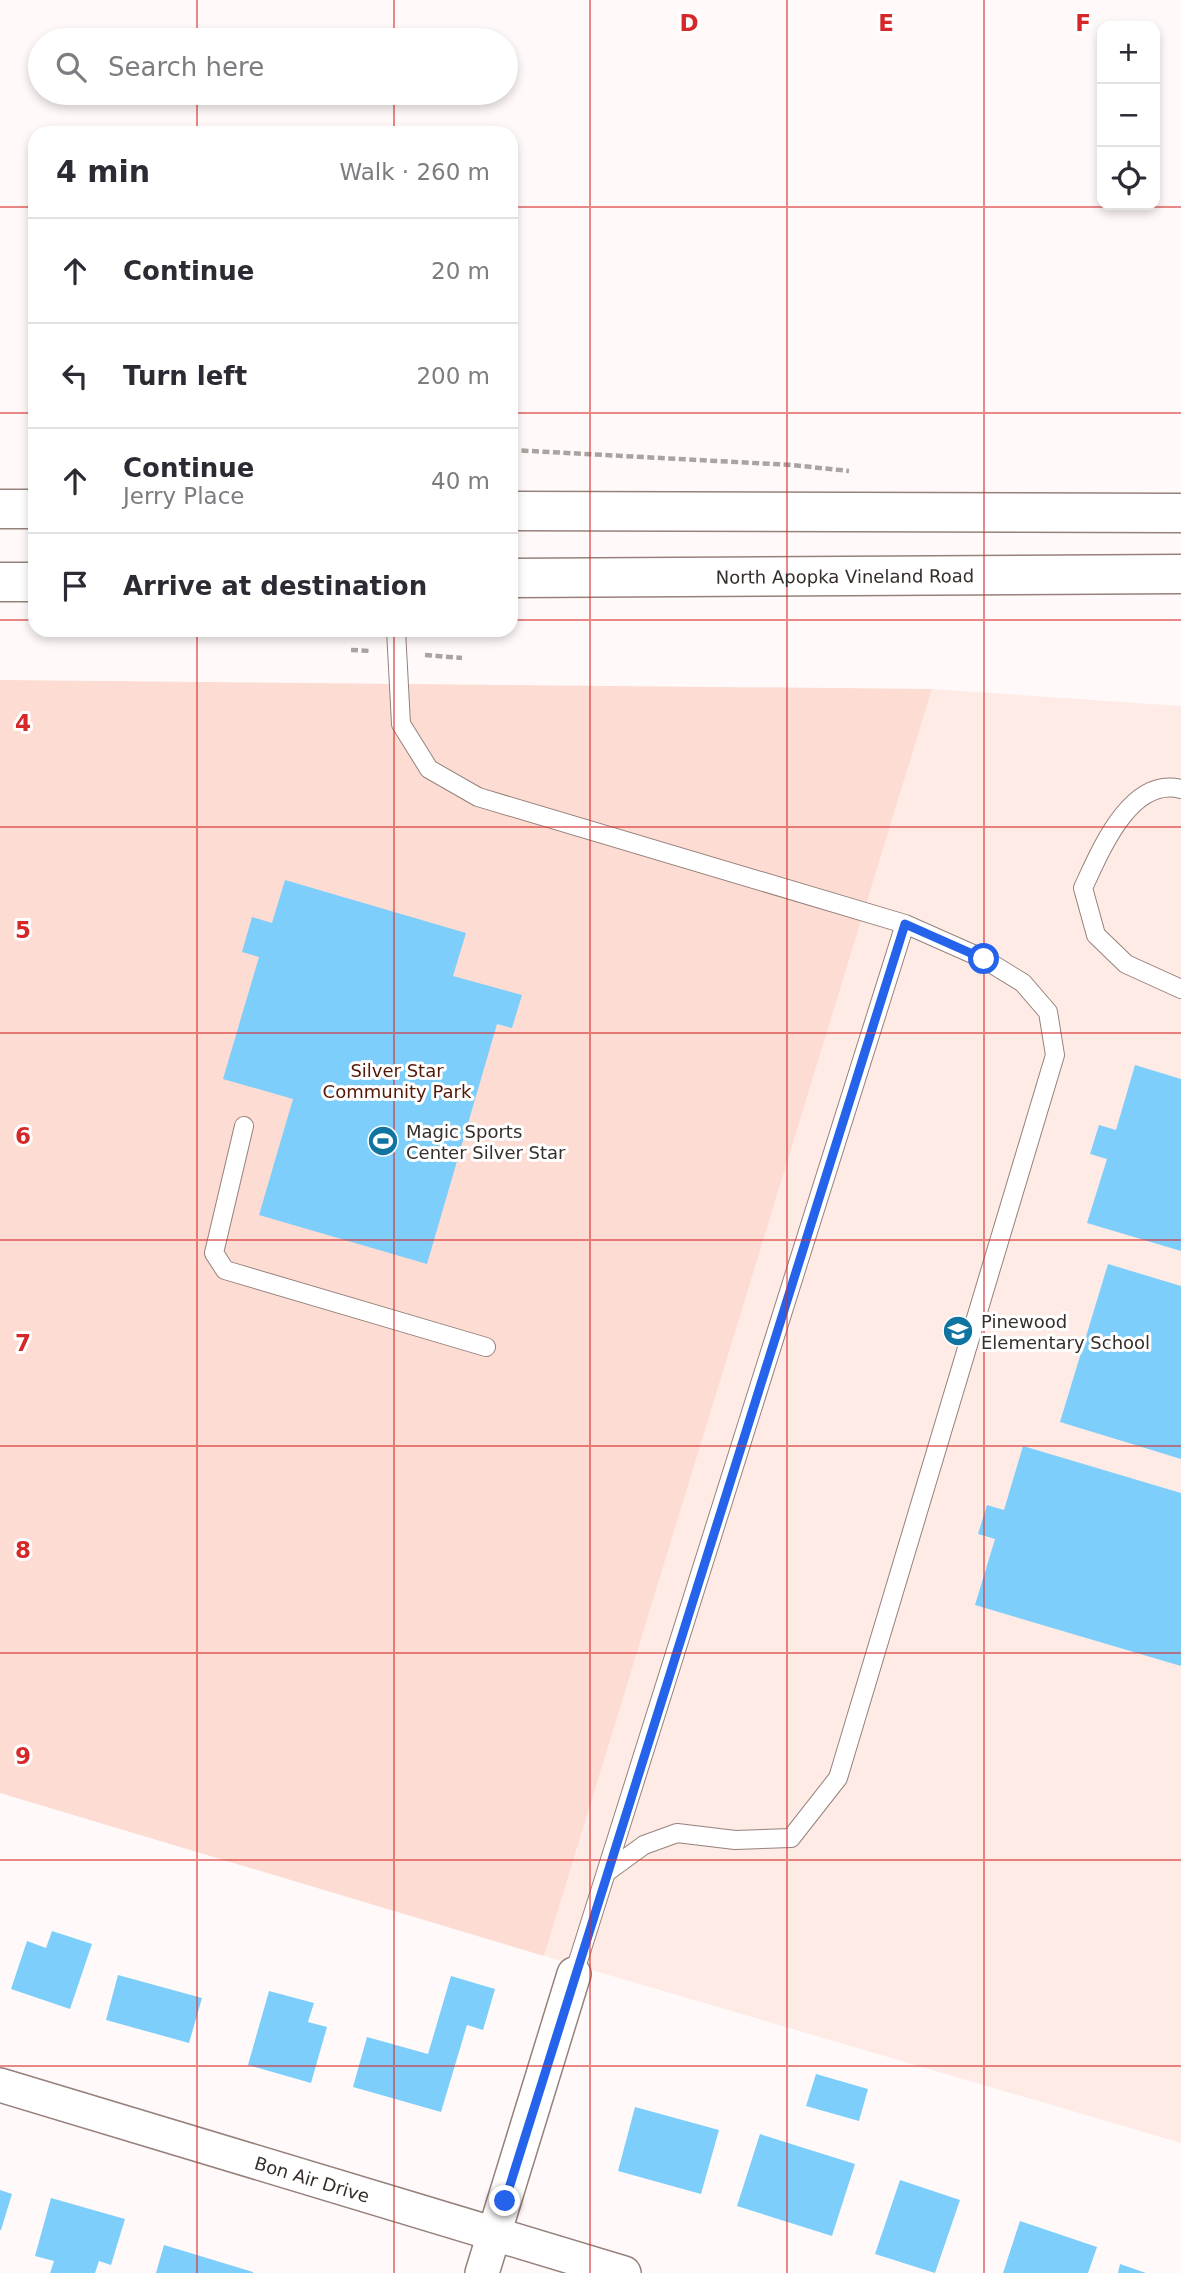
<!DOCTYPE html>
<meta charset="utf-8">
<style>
body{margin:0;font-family:"DejaVu Sans",sans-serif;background:#f7f7f7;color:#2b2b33}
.controls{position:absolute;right:21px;top:21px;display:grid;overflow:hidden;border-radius:14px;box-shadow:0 4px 10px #0003}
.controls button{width:63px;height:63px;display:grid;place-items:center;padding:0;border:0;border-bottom:2px solid #e1e1e2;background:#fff;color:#2b2b33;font:35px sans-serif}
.stop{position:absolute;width:21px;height:21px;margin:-16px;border:5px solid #2563eb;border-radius:50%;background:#fff}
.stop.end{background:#2563eb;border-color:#fff;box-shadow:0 2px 7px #0008}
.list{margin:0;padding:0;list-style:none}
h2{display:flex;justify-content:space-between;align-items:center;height:91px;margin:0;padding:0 28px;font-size:30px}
h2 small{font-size:23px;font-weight:400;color:#7c7c81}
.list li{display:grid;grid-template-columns:46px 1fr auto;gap:21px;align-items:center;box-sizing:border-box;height:105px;padding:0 28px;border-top:2px solid #e1e1e2}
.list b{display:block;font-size:26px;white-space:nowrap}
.list p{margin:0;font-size:23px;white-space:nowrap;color:#7c7c81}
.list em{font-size:23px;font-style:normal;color:#7c7c81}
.icon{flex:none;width:38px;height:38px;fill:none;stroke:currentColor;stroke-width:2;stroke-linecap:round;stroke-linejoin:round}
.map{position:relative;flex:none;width:1181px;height:2273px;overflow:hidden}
.search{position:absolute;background:#fff;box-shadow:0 4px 10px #0003;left:28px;top:28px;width:490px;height:77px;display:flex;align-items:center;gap:18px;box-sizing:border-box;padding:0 24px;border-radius:38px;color:#7c7c81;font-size:26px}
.panel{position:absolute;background:#fff;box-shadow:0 4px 10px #0003;left:28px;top:126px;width:490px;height:511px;border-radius:21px}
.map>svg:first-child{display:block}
.built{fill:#feebe5}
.green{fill:#fcdcd3}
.building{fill:#7ecefc}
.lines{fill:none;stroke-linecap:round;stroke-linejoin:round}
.lane-casing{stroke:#96817b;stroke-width:20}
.street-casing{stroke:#96817b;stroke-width:36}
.secondary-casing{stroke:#96817b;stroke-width:41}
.path{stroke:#a9a3a1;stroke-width:4.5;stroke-dasharray:7 3.5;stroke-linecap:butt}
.lane{stroke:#fff;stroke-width:18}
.street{stroke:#fff;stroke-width:33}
.secondary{stroke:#fff;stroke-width:38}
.route{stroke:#2563eb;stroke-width:9}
.grid{fill:none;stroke:#d62828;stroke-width:2;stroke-opacity:0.55}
.labels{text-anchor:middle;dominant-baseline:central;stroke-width:6;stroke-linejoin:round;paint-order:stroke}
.street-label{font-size:18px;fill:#362e2b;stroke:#fff}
.park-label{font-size:18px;fill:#551806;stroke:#fff}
.poi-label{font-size:18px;fill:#362e2b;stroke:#fff;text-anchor:start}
.grid-label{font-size:23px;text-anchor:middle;font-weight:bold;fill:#d62828;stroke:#fff;stroke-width:6;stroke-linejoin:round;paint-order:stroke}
</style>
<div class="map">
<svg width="1181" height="2273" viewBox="0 0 1181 2273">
<rect width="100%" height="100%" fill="#fffaf9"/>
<!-- built -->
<path class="built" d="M 932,689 L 1181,706 L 1181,2143 L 544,1956 Z"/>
<!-- green -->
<path class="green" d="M 0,680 L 932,689 L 544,1956 L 0,1793 Z"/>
<!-- building -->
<path class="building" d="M 285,880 L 466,933 L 453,976 L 522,995 L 512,1028 L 497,1024 L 427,1264 L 259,1215 L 293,1099 L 223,1079 L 259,957 L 242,952 L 252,917 L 272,923 Z
M 1135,1065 L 1181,1079 L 1181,1251 L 1087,1223 L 1107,1159 L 1090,1154 L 1099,1125 L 1116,1130 Z
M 1108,1264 L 1181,1286 L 1181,1459 L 1060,1422 Z
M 1023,1446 L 1181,1493 L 1181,1666 L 975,1605 L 995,1539 L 978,1534 L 987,1505 L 1004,1510 Z
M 52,1931 L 92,1944 L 70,2009 L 11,1989 L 27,1941 L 46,1948 Z
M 118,1975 L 202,1998 L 189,2043 L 106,2020 Z
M 451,1976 L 495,1989 L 483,2030 L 467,2025 L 441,2112 L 353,2087 L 367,2037 L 428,2054 Z
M 269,1991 L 314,2003 L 308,2022 L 327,2027 L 311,2083 L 248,2065 Z
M 816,2074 L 868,2089 L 859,2121 L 806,2106 Z
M 635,2107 L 719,2130 L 701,2194 L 618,2171 Z
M 760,2134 L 855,2164 L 832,2236 L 737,2206 Z
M 900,2180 L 960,2200 L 935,2273 L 875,2254 Z
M 0,2190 L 12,2194 L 1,2230 L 0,2230 Z
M 51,2198 L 125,2219 L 111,2265 L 99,2261 L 95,2273 L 50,2273 L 54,2261 L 35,2256 Z
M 1020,2221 L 1097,2247 L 1088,2273 L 1003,2273 Z
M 164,2245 L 253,2272 L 253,2273 L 156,2273 Z
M 1120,2264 L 1146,2273 L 1118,2273 Z"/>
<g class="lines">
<!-- lane casing -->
<g class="lane-casing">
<path id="lane" d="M 396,630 L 401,724 L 429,769 L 478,797 L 905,924 L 984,959 L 1023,983 L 1048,1012 L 1055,1055 L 838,1778 L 791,1838 L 735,1840 L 677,1833 L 644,1845 L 607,1872
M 1181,789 C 1130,776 1100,852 1083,888 L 1096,935 L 1126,964 L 1181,989
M 244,1126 L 214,1253 L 225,1270 L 486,1347
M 574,1974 L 905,924"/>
</g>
<!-- street casing -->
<g class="street-casing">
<g id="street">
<path id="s1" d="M 0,2085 L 624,2273"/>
<path d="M 482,2273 L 574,1974"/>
</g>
</g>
<!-- secondary casing -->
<g class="secondary-casing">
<g id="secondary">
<path d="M 0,509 L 35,509"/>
<path d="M 511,511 L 1181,513"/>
<path id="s2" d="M 511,578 L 1181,574"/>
<path d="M 0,582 L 35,582"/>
</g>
</g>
<!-- path -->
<path class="path" d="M 511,450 L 792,465 L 849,471
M 335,630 L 335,635
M 351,650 L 371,651
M 425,655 L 462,658"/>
<!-- lane -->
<use href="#lane" class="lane"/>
<!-- street -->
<use href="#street" class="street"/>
<!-- secondary -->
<use href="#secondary" class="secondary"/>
</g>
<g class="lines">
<!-- route -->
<path class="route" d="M 505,2201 L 905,924 L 984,959"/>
</g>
<!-- grid -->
<path class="grid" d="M 197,0 L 197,40M 394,0 L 394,40M 590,0 L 590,2273M 787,0 L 787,2273M 984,0 L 984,2273M 197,93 L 197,133M 394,93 L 394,133M 0,207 L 35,207M 511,207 L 1181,207M 0,413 L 35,413M 511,413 L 1181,413M 0,620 L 35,620M 511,620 L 1181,620M 197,630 L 197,2273M 394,630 L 394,2273M 0,827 L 1181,827M 0,1033 L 1181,1033M 0,1240 L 1181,1240M 0,1446 L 1181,1446M 0,1653 L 1181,1653M 0,1860 L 1181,1860M 0,2066 L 1181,2066"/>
<!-- icons -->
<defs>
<g id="stadium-disc" transform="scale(1.575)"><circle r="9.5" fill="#1074a0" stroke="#fff"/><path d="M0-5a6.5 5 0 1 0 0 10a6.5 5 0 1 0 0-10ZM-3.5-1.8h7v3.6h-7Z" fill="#fff"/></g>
<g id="school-disc" transform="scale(1.575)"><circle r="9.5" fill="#1074a0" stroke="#fff"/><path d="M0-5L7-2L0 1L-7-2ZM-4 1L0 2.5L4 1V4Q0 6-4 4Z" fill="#fff"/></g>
</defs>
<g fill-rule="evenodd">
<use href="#stadium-disc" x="383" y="1141"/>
<use href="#school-disc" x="958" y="1331"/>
</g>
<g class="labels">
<!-- street labels -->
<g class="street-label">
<text stroke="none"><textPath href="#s2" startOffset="334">North Apopka Vineland Road</textPath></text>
<text stroke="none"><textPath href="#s1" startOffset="326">Bon Air Drive</textPath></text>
</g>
<!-- park labels -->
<g class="park-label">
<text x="397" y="1070">Silver Star<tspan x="397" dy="21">Community Park</tspan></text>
</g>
<!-- poi labels -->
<g class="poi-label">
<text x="406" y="1131">Magic Sports<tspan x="406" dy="21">Center Silver Star</tspan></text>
<text x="981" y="1321">Pinewood<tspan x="981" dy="21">Elementary School</tspan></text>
</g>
</g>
<g class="grid-label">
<text x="689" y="31">D</text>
<text x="886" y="31">E</text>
<text x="1083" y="31">F</text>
<text x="23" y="731">4</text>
<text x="23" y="938">5</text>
<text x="23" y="1144">6</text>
<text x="23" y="1351">7</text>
<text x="23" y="1558">8</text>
<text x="23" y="1764">9</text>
</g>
</svg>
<div class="controls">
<button>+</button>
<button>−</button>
<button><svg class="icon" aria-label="locate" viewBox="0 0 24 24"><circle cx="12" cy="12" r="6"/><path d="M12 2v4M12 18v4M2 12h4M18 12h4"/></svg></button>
</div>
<div class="stop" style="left:984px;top:959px"></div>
<div class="stop end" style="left:505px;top:2201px"></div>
<div class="search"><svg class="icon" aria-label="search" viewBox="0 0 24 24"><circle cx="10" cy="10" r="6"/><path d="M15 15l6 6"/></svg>Search here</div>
<section class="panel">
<h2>4 min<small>Walk · 260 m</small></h2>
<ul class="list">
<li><svg class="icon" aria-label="ahead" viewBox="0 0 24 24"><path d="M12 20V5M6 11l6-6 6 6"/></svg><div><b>Continue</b></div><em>20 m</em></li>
<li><svg class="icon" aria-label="left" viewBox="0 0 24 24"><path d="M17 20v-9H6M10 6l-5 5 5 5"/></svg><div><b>Turn left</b></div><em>200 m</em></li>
<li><svg class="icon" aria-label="ahead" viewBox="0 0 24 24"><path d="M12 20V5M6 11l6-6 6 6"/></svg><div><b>Continue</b><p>Jerry Place</p></div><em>40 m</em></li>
<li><svg class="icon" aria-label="arrive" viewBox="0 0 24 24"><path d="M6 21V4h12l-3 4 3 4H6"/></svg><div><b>Arrive at destination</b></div></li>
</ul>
</section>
</div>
